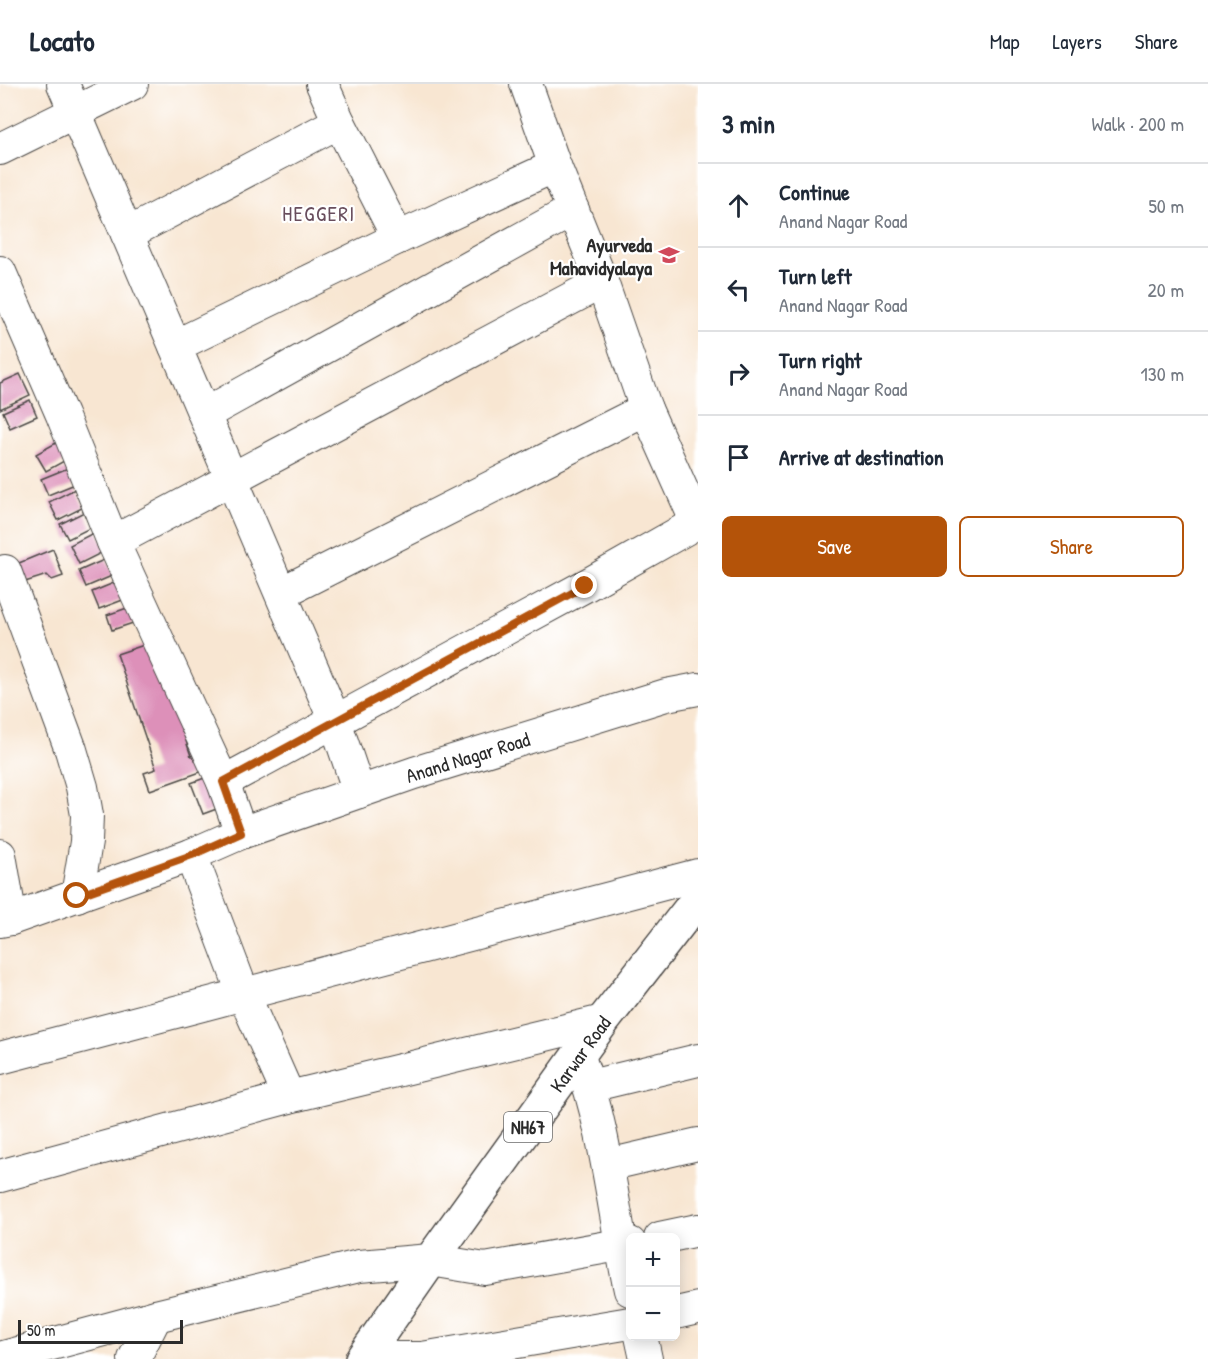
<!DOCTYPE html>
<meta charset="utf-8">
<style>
body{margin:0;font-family:"Patrick Hand",sans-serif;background:#f2f2f3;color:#1f2937}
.controls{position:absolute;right:18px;bottom:18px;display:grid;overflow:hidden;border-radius:9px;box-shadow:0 3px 15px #0003}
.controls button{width:54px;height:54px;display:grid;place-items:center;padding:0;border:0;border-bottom:2px solid #e0e1e3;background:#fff;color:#1f2937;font:30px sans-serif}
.scale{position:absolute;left:18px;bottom:15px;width:165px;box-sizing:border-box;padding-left:6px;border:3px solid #2b2b2b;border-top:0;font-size:16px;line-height:21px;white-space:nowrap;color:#2b2b2b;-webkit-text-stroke:4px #fff;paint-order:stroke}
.stop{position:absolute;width:18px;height:18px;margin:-14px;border:4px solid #b45309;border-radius:50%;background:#fff}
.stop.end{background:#b45309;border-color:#fff;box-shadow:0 2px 6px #0008}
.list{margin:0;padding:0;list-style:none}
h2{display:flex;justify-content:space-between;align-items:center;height:78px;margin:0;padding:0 24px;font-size:26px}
h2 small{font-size:20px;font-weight:400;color:#747a83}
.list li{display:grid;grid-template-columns:39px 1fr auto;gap:18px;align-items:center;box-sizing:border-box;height:84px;padding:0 24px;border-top:2px solid #e0e1e3}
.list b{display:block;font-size:22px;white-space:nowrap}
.list p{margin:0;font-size:20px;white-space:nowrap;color:#747a83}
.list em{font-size:20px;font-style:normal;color:#747a83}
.actions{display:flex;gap:12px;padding:18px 24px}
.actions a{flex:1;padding:14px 0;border:2px solid #b45309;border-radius:9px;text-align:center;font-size:21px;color:#b45309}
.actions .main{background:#b45309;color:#fff}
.icon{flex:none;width:33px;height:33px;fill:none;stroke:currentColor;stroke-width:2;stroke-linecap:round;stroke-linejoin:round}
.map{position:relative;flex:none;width:698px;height:1275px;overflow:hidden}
header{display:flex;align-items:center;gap:36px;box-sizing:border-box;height:84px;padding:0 30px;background:#fff;border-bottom:2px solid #e0e1e3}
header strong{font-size:28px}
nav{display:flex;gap:33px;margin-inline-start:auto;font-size:21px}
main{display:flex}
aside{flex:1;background:#fff}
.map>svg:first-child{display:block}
.building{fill:#dd90b9}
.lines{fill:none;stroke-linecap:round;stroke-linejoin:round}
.minor-casing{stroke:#4a4744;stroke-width:34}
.highway-casing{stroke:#4a4744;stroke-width:36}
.minor{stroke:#fff;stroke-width:32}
.highway{stroke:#fff;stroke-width:33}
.route{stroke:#b45309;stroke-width:8}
.labels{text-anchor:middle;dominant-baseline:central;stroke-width:4.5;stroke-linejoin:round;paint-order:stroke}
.shield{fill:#fff;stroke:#6b6b6b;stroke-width:1.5}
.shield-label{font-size:18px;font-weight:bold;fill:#2b2b2b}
.poi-label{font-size:20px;font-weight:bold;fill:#2b2b2b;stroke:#fff;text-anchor:end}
.street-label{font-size:20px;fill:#2b2b2b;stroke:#fff}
.neighbourhood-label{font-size:21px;letter-spacing:1.5px;fill:#694e5d;stroke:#fff}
</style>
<header>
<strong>Locato</strong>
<nav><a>Map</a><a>Layers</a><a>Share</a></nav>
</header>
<main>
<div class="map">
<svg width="698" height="1275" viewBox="0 0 698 1275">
<rect width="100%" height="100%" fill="#fff"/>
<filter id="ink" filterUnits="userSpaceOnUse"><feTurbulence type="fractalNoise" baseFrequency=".0167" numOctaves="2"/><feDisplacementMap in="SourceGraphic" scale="12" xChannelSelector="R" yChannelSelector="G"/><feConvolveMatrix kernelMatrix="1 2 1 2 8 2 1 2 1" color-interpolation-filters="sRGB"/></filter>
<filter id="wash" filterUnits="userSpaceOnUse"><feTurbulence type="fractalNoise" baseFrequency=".008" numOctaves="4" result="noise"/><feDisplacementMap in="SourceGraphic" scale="24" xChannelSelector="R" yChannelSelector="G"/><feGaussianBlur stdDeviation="1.35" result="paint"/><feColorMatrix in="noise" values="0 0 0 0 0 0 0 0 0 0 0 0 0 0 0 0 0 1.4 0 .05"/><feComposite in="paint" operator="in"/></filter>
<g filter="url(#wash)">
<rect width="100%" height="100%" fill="#f8e6d2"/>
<g id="blocks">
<!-- building -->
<path class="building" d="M 20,290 L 30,311 L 0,325 L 0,299 Z
M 30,316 L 37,332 L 10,344 L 3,328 Z
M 56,359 L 66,376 L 46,387 L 36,370 Z
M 68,384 L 75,400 L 48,411 L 41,395 Z
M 75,405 L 84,423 L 58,436 L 49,418 Z
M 84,428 L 92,443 L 68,455 L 60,440 Z
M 97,447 L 107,466 L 79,480 L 70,461 Z
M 53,465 L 63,492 L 52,496 L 47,491 L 25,498 L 19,479 Z
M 106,475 L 114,491 L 86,503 L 79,487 Z
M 121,496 L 128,514 L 99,525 L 92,508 Z
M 130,523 L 136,538 L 112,546 L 107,531 Z
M 153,558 L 191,672 L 201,669 L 206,686 L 150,706 L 144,689 L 156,685 L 117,570 Z
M 210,692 L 222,723 L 203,730 L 191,699 Z"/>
</g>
</g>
<g filter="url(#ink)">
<use href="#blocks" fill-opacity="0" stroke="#4a4744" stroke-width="1.5"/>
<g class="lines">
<!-- minor casing -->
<g class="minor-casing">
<g id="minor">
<path d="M 63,0 L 335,637 L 359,708"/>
<path d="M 322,0 L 339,38"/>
<path d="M 526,0 L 555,82 L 602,198 L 646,325 L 697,439"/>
<path d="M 0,65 L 132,0"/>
<path d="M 127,150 L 339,38 L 398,154"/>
<path d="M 0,188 L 62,331 L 113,458 L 223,698"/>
<path d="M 175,262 L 398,154 L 555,82"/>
<path d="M 205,330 L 573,126"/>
<path d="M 113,458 L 602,198"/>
<path d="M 5,487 L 71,666 L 82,703 L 87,731 L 86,758 L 77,812"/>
<path d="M 281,509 L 646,325"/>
<path d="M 241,749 L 223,698 L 585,502 L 698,438"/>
<path d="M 0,771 L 11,835"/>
<path d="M 191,771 L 243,909 L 289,1013"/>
<path id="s1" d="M 0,837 L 11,835 L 191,771 L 241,749 L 414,689 L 666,611 L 698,605"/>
<path d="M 579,973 C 607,1048 613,1128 630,1206"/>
<path d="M 0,974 L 698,791"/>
<path d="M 590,1002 L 698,976"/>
<path d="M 608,1081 L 698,1060"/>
<path d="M 0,1092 L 289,1013 L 603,937"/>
<path d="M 660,1154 L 698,1146"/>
<path d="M 676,1229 L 698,1224"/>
<path d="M 641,1252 L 646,1275"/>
<path d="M 0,1274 L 156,1232 L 359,1182 L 431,1176 L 485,1185 L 630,1159"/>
<path d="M 363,1274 L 422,1274 L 630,1239"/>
<path d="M 134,1275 L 156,1232"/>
</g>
</g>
<!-- highway casing -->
<g class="highway-casing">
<g id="highway">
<path id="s2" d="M 362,1275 L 431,1176 L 603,937 L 698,815"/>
</g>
</g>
<!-- minor -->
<use href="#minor" class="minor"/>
<!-- highway -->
<use href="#highway" class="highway"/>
</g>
</g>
<g class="lines" filter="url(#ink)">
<!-- route -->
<path class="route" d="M 77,812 L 192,771 L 241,749 L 223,698 L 585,502"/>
</g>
<!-- icons -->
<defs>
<g id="university-bare" transform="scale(1.62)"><path d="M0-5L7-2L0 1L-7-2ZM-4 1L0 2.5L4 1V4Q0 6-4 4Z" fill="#d1495b" stroke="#fff" stroke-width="2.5" paint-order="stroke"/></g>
</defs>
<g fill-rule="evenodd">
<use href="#university-bare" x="669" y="171"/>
</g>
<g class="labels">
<!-- shield labels -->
<rect class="shield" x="504" y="1028" width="48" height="30" rx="4.5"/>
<g class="shield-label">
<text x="528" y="1043">NH67</text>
</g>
<!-- poi labels -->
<g class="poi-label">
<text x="652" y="160">Ayurveda<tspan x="652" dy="23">Mahavidyalaya</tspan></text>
</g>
<!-- street labels -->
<g class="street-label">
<text stroke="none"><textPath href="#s1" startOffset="496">Anand Nagar Road</textPath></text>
<text stroke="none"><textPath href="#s2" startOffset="375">Karwar Road</textPath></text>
</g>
<!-- neighbourhood labels -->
<g class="neighbourhood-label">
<text x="319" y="129">HEGGERI</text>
</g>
</g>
</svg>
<div class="controls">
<button>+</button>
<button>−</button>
</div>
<div class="scale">50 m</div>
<div class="stop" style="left:77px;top:812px"></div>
<div class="stop end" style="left:585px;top:502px"></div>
</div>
<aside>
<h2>3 min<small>Walk · 200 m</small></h2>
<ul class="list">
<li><svg class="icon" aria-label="ahead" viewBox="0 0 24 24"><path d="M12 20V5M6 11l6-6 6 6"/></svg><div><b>Continue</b><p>Anand Nagar Road</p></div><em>50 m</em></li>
<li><svg class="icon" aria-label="left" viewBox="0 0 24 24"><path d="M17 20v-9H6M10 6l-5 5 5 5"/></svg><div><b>Turn left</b><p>Anand Nagar Road</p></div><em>20 m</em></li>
<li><svg class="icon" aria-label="right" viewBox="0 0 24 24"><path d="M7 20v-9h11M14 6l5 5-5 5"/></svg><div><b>Turn right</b><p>Anand Nagar Road</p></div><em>130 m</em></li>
<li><svg class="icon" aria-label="arrive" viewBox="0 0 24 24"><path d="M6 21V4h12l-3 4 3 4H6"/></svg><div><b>Arrive at destination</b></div></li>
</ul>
<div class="actions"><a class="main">Save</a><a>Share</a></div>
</aside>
</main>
